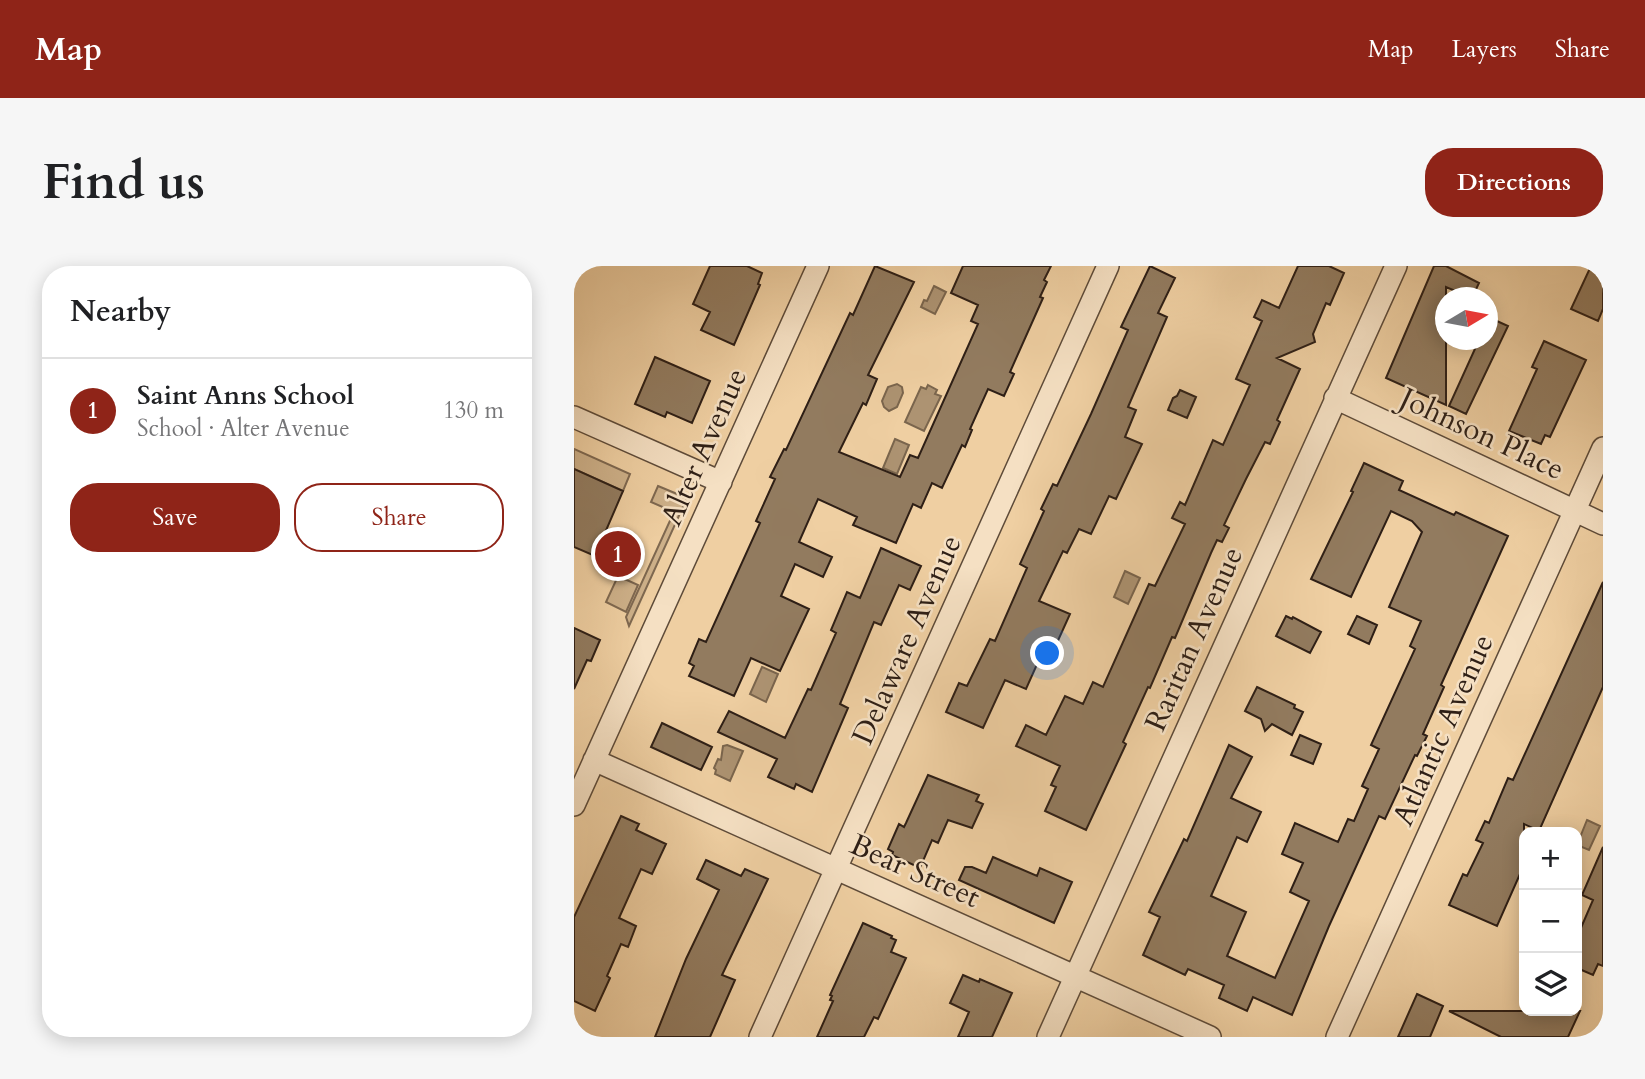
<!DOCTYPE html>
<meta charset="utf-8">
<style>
body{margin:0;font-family:Cardo,serif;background:#f6f6f6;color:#202124}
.controls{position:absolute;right:21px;bottom:21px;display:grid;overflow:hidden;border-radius:14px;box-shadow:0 4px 18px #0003}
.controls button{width:63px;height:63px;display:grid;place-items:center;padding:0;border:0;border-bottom:2px solid #e0e0e0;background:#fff;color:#202124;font:35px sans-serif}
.compass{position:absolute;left:861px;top:21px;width:63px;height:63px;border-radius:50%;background:#fff;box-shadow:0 4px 18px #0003;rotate:80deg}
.you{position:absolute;left:474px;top:388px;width:24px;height:24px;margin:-18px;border:5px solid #fff;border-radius:50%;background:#1a73e8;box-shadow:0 0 0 10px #1a73e833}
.badge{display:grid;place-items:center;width:46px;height:46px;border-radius:50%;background:#8f2418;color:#fff;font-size:23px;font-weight:700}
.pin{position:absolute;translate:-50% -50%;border:4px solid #fff;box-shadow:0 2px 7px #0006}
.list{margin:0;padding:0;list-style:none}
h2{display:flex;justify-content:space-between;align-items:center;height:91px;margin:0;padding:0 28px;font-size:30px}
h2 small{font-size:23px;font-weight:400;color:#757577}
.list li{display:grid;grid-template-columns:46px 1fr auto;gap:21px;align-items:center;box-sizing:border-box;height:105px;padding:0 28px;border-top:2px solid #e0e0e0}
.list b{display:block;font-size:26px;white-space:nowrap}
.list p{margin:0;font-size:23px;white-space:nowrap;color:#757577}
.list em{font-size:23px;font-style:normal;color:#757577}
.actions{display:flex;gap:14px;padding:21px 28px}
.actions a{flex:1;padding:16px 0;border:2px solid #8f2418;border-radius:28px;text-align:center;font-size:24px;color:#8f2418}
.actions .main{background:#8f2418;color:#fff}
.icon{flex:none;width:38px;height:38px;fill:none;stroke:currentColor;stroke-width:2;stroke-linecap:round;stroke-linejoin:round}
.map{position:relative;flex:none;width:1029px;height:771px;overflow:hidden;border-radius:28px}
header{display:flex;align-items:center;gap:42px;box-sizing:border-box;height:98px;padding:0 35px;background:#8f2418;color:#fff}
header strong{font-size:33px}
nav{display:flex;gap:38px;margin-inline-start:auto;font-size:24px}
.intro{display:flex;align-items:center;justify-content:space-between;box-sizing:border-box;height:168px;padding:0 42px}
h1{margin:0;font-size:49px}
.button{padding:18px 32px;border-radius:28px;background:#8f2418;color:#fff;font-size:24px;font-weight:700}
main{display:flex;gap:42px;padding:0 42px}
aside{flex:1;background:#fff;border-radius:28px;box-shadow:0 4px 18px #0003}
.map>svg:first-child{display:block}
.green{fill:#ceb18a;stroke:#7e6850;stroke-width:2}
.water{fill:#ad9372;stroke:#7a654d;stroke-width:2}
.building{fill:#927b5f;stroke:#2e1f16;stroke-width:2}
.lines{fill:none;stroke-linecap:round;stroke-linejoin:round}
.minor-casing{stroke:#5e4b39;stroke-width:24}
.minor{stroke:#f5e0c3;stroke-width:21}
.labels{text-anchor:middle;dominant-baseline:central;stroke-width:5;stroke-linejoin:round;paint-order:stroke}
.street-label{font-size:30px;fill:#2e1f16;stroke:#f5e0c3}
</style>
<header>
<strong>Map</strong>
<nav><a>Map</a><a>Layers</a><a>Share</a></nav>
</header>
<div class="intro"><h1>Find us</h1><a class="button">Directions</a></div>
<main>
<aside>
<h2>Nearby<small></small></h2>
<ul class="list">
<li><span class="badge">1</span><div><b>Saint Anns School</b><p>School · Alter Avenue</p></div><em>130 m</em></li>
</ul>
<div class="actions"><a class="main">Save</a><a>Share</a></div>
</aside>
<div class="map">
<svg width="1029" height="771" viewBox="0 0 1029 771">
<rect width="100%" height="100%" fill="#efcfa2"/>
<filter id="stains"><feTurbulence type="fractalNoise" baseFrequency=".00286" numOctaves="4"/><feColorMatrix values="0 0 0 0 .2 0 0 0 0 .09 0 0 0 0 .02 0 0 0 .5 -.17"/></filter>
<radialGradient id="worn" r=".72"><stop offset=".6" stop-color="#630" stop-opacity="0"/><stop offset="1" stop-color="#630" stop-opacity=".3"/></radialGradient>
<!-- green -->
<path class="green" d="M 0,183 L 56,208 L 49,225 L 0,203 Z
M 84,220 L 113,232 L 55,360 L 52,351 L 100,246 L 77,236 Z
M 44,310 L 64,319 L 52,346 L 32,336 Z"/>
<!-- water -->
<path class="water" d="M 360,20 L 372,26 L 361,48 L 347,41 L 350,34 L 353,35 Z
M 323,118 L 328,121 L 329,127 L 323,141 L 315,145 L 310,141 L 308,135 L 314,121 Z
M 354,119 L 363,124 L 361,128 L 367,130 L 350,165 L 331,156 L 347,121 L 352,123 Z
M 321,173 L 335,179 L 323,208 L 309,202 Z
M 551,305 L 566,312 L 554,338 L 540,331 Z
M 188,401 L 204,408 L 192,436 L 176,428 Z
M 153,479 L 169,485 L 156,515 L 141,508 L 142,504 L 140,502 L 144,493 L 147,494 L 149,480 Z
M 1013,554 L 1026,560 L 1015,584 L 1003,579 Z"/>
<!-- building -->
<path class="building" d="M 136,0 L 173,0 L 188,7 L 184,18 L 186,19 L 160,79 L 127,64 L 136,46 L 119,38 Z
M 301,0 L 340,16 L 294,109 L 303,113 L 292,139 L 289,137 L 265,186 L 326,211 L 336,189 L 344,192 L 404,58 L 397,55 L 404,39 L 377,27 L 389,0 L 477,0 L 470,14 L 473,16 L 466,31 L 469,32 L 436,106 L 440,108 L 430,130 L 414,123 L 396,163 L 398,164 L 391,181 L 388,179 L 368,222 L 358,217 L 347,242 L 339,238 L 322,277 L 279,259 L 283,251 L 244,233 L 225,276 L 258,291 L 249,311 L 221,298 L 207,330 L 235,343 L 206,405 L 177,392 L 160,430 L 115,410 L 120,400 L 115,397 L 125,373 L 132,376 L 186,257 L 182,255 L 201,213 L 196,211 L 210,183 L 212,184 L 276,47 L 279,49 Z
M 576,0 L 601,12 L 584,47 L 593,51 L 554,141 L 562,144 L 551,171 L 568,178 L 542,233 L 535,230 L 517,268 L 505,263 L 493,287 L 489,285 L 465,335 L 496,348 L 482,379 L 473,376 L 452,423 L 431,414 L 409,462 L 372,446 L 385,417 L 393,420 L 416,373 L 421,375 L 453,302 L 446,298 L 470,245 L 467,243 L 479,218 L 483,220 L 517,148 L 554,64 L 547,61 Z
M 724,0 L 755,0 L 770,7 L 756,39 L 752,37 L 739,68 L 741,76 L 703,92 L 726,103 L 703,154 L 706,156 L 696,178 L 691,176 L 672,213 L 650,259 L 655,262 L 648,276 L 643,274 L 637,287 L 601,372 L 598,371 L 576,422 L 574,421 L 549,476 L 552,478 L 512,564 L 471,545 L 482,521 L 477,519 L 486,500 L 442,480 L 452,459 L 472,469 L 491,430 L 509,438 L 519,416 L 529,421 L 575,318 L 581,320 L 611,258 L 598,252 L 606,236 L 611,239 L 639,174 L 649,179 L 676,119 L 662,113 L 688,55 L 680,51 L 688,34 L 705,42 Z
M 860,0 L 872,0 L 905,17 L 898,32 L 872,21 L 872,139 L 812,112 Z
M 1017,0 L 1029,0 L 1029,43 L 1024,55 L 997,43 Z
M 914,51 L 934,60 L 892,148 L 875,140 L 905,74 L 914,74 Z
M 970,75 L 1012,94 L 976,171 L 971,169 L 967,178 L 935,165 L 963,103 L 958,101 Z
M 81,91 L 136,115 L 118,157 L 93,146 L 91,151 L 61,138 Z
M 606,124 L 622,131 L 613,152 L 594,144 L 599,132 L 603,130 Z
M 790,197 L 829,215 L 825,224 L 880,249 L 882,246 L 934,270 L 867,419 L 870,421 L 849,468 L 853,470 L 843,490 L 841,489 L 811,553 L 805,550 L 755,660 L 718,749 L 679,731 L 673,745 L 645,732 L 650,719 L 614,703 L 611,709 L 569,689 L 586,651 L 575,646 L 610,573 L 613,575 L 655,479 L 678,491 L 657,532 L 687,546 L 673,576 L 663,571 L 637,630 L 672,646 L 653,690 L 701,712 L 735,635 L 716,626 L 729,597 L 708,588 L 721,557 L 764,576 L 774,553 L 780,555 L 794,523 L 788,520 L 805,483 L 797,479 L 841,383 L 836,380 L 847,355 L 815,341 L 848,266 L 838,255 L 817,245 L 777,331 L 737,313 L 779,226 L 777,225 Z
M 0,203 L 49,225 L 21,290 L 0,281 Z
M 307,282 L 347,300 L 336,324 L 325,319 L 307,359 L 300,356 L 266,438 L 274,442 L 238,526 L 222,518 L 220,523 L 194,511 L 203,493 L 144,466 L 155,445 L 211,472 L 234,423 L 237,424 L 262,367 L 257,364 L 273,326 L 286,332 Z
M 1029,316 L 1029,421 L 965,565 L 950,558 L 950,599 L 923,660 L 875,639 L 889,608 L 893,610 L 909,577 L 902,574 L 911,555 L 915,557 L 934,512 L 939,514 Z
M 712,350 L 718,353 L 719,351 L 747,366 L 736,387 L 702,370 Z
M 783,350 L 803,359 L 795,378 L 774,368 Z
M 0,362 L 26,374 L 17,395 L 13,394 L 0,423 Z
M 683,421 L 721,439 L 720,442 L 729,446 L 718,469 L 698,458 L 691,465 L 687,453 L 671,445 Z
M 88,457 L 138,481 L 127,504 L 77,481 Z
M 726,469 L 747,478 L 739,498 L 717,489 Z
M 354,509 L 405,529 L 402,535 L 409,538 L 398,562 L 374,554 L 364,577 L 358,574 L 346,602 L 318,589 L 319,586 L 314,583 L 325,558 L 330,561 L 332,557 Z
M 47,550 L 65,558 L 62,564 L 92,578 L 78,608 L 67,603 L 45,652 L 62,660 L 54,681 L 47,678 L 33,710 L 36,712 L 21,745 L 0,735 L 0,651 Z
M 1029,581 L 1029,700 L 1024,698 L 1019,709 L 1003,702 L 1003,671 L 1019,634 L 1008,629 Z
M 419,591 L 463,610 L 466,602 L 498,616 L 480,657 L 385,614 L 391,601 L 398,601 L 412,607 Z
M 132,594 L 167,610 L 171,603 L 194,613 L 148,709 L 161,714 L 136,771 L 81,771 L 112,693 L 145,624 L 123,613 Z
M 289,657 L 318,670 L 317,672 L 322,674 L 317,686 L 332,692 L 304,753 L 300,751 L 290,771 L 243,771 L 259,735 L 256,734 L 258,730 L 256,729 Z
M 389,709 L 405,716 L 406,713 L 438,727 L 418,771 L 384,771 L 395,746 L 376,737 Z
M 843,728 L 869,740 L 856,771 L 824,771 Z
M 875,745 L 1006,745 L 994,771 L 927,771 Z"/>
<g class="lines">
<!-- minor casing -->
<g class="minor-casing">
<path id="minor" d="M 761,132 L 1029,258
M 0,151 L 147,216
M 20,494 L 636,771
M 0,539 L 244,0
M 186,771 L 534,0
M 474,771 L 822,0
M 763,771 L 1029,182"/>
</g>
<!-- minor -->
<use href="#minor" class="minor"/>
</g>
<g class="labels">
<!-- street labels -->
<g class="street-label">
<text transform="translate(908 168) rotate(25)">Johnson Place</text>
<text transform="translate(130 181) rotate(-66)">Alter Avenue</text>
<text transform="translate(620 373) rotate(-66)">Raritan Avenue</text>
<text transform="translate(333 374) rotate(-66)">Delaware Avenue</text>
<text transform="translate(869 464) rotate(-66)">Atlantic Avenue</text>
<text transform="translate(341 605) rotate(24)">Bear Street</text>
</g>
</g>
<rect width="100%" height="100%" filter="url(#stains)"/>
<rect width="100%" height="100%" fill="url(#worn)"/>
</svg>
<div class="controls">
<button>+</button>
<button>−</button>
<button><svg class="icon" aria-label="layers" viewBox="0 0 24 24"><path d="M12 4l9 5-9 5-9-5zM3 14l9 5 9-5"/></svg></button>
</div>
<svg class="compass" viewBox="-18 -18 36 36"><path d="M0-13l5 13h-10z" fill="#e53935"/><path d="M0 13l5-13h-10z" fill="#757577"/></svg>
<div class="you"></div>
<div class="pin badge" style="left:44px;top:288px">1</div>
</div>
</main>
